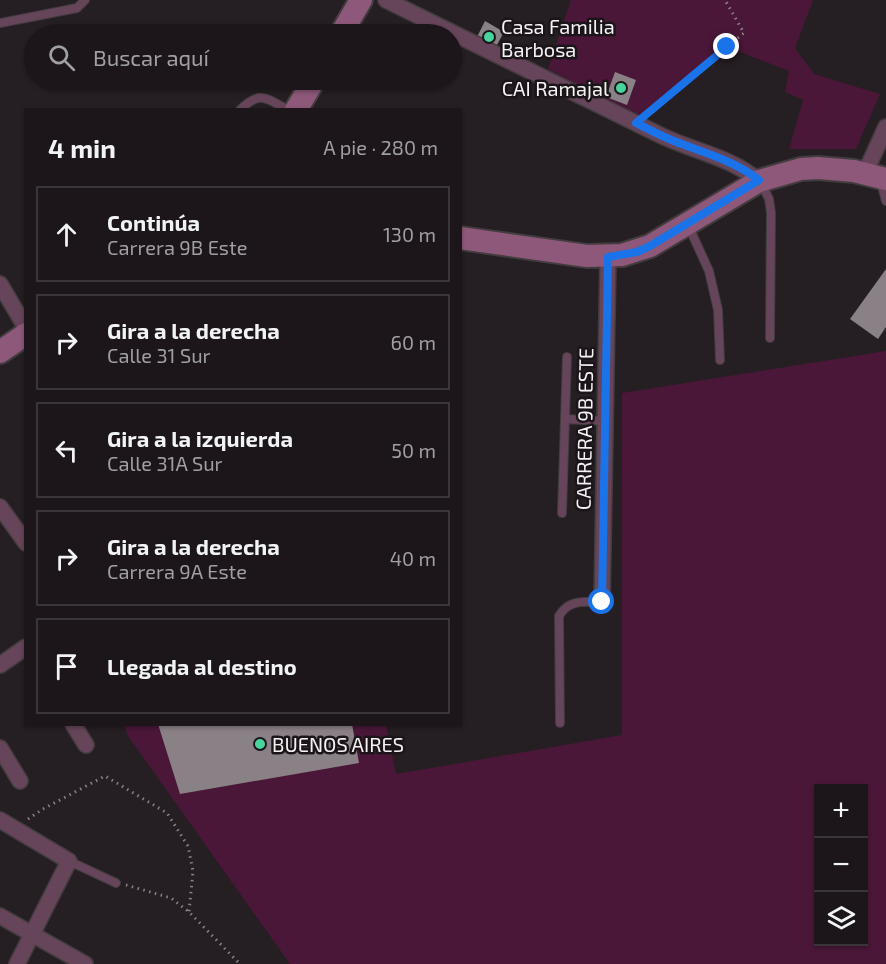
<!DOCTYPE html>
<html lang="es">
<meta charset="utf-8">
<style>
body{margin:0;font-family:"Exo 2",sans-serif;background:#251f23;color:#f1f3f6}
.controls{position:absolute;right:18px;bottom:18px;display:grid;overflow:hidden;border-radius:0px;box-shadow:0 2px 4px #0004}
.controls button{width:54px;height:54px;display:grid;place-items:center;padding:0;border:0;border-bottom:2px solid #3a3539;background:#1c161a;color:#f1f3f6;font:30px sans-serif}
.stop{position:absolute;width:18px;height:18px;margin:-14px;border:4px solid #1a73e8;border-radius:50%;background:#fff}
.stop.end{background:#1a73e8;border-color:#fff;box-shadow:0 2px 6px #0008}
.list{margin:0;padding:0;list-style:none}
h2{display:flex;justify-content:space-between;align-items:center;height:78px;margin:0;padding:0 24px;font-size:26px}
h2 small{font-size:20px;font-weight:400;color:#a09fa2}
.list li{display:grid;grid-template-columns:39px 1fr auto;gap:18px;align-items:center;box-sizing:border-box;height:96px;margin:0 12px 12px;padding:0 12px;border:2px solid #3a3539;border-radius:0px}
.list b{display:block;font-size:22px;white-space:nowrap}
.list p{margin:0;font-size:20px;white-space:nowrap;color:#a09fa2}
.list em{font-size:20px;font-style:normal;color:#a09fa2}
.icon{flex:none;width:33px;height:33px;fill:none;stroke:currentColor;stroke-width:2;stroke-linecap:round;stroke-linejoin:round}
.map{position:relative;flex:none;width:886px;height:964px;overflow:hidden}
.search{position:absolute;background:#1c161a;box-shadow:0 2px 4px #0004;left:24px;top:24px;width:438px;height:66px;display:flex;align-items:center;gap:15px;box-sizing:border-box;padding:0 21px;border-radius:33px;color:#a09fa2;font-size:22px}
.panel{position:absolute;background:#1c161a;box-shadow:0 2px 4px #0004;left:24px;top:108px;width:438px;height:618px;border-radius:0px}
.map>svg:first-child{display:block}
.green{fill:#4a1739;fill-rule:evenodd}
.building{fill:#8a8186}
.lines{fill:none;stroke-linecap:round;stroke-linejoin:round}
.lane-casing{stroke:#423c3f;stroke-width:10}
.street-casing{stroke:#423c3f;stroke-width:18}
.secondary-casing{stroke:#423c3f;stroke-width:26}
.path{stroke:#888185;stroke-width:3;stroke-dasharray:1.5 4.5;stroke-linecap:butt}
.lane{stroke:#664459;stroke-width:8}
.street{stroke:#664459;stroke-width:15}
.secondary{stroke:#8d5879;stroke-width:22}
.route{stroke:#1a73e8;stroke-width:8}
.poi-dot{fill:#49d49d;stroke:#1b1519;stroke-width:2}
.labels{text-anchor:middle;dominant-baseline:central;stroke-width:5;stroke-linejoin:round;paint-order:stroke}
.poi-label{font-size:20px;fill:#f6f1f3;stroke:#1b1519;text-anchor:start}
.street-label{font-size:20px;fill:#f6f1f3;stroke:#1b1519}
</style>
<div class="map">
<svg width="886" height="964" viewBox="0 0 886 964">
<rect width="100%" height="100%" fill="#251e22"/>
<!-- green -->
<path class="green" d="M 571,0 L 813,0 L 795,48 L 814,74 L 880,94 L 856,149 L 789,149 L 803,100 L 785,92 L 789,71 L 727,47 L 641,119 L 548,69 Z
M 886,351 L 886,964 L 290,964 L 128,736 L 124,725 L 386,725 L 396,774 L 622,735 L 622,393 ZM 818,788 L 864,788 L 864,942 L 818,942 Z"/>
<!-- building -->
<path class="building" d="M 485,21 L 504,32 L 493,52 L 475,41 Z
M 615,72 L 636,80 L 627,105 L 606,97 Z
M 886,269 L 886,327 L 878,339 L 850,319 Z
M 158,724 L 352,724 L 359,763 L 180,794 Z"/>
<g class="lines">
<!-- lane casing -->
<g class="lane-casing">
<path id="lane" d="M 0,23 L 77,8 L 85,0
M 240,110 C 260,90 266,98 288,110
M 881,182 L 886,201
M 761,183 L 769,199 L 771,213 L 770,338
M 688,225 L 709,271 L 718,310 L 720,360
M 565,419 L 605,421
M 562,513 L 567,357
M 560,723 L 559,616 C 569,599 584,602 602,602
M 69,861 L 116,883"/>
</g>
<!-- street casing -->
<g class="street-casing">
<path id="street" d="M 386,0 C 478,45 569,90 660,135 C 695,152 729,156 759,181
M 865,173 L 886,127
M 0,284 L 26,328
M 0,507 L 26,543
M 602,602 L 608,257
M 0,665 L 26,647
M 73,724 L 86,745
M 0,748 L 20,781
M 0,820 L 69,861 L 17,964
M 0,916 L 85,964"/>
</g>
<!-- secondary casing -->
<g class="secondary-casing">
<path id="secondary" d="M 341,34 L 361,0
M 296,110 L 314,80
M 460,238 L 587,256 L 622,255 L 650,246 L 759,181 L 801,169 L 818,168 L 854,171 L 886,179
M 0,352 L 26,334"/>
</g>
<!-- path -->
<path class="path" d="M 650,111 L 744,33 L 725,0
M 28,819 L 43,809 L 105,776 L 167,813 L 188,846 L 193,871 L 189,912
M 126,885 L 171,898 L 189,912 L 240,964"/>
<!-- lane -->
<use href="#lane" class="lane"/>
<!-- street -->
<use href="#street" class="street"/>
<!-- secondary -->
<use href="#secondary" class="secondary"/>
</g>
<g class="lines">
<!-- route -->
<path class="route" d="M 602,602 L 608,257 L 637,252 L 650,246 L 759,180 C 733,160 704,153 674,141 C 661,136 648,129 636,123 L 727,47"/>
</g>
<!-- markers -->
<g class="poi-dot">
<circle cx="489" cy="37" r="6"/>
<circle cx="621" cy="88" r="6"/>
<circle cx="260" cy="744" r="6"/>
</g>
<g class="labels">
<!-- poi labels -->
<g class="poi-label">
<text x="501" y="26">Casa Familia<tspan x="501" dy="23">Barbosa</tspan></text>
<text x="609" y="88" text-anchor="end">CAI Ramajal</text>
<text x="272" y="744">BUENOS AIRES</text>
</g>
<!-- street labels -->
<g class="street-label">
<text transform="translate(584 429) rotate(-89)">CARRERA 9B ESTE</text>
</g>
</g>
</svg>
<div class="controls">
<button>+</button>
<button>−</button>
<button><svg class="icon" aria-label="layers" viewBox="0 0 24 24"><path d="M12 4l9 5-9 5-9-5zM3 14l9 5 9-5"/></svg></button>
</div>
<div class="stop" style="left:602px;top:602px"></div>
<div class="stop end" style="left:727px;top:47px"></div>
<div class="search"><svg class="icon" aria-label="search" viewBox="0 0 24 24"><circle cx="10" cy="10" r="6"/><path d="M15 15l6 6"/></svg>Buscar aquí</div>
<section class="panel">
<h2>4 min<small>A pie · 280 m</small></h2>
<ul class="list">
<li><svg class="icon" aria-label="ahead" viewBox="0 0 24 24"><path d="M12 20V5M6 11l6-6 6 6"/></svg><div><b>Continúa</b><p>Carrera 9B Este</p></div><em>130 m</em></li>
<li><svg class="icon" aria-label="right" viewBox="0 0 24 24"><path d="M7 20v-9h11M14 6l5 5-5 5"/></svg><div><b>Gira a la derecha</b><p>Calle 31 Sur</p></div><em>60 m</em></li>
<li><svg class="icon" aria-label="left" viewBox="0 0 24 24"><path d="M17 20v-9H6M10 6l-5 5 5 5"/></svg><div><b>Gira a la izquierda</b><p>Calle 31A Sur</p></div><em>50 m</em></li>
<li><svg class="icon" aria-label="right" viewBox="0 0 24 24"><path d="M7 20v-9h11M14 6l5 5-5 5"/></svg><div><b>Gira a la derecha</b><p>Carrera 9A Este</p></div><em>40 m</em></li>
<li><svg class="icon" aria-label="arrive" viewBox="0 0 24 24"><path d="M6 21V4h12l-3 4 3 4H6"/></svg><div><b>Llegada al destino</b></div></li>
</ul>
</section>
</div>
